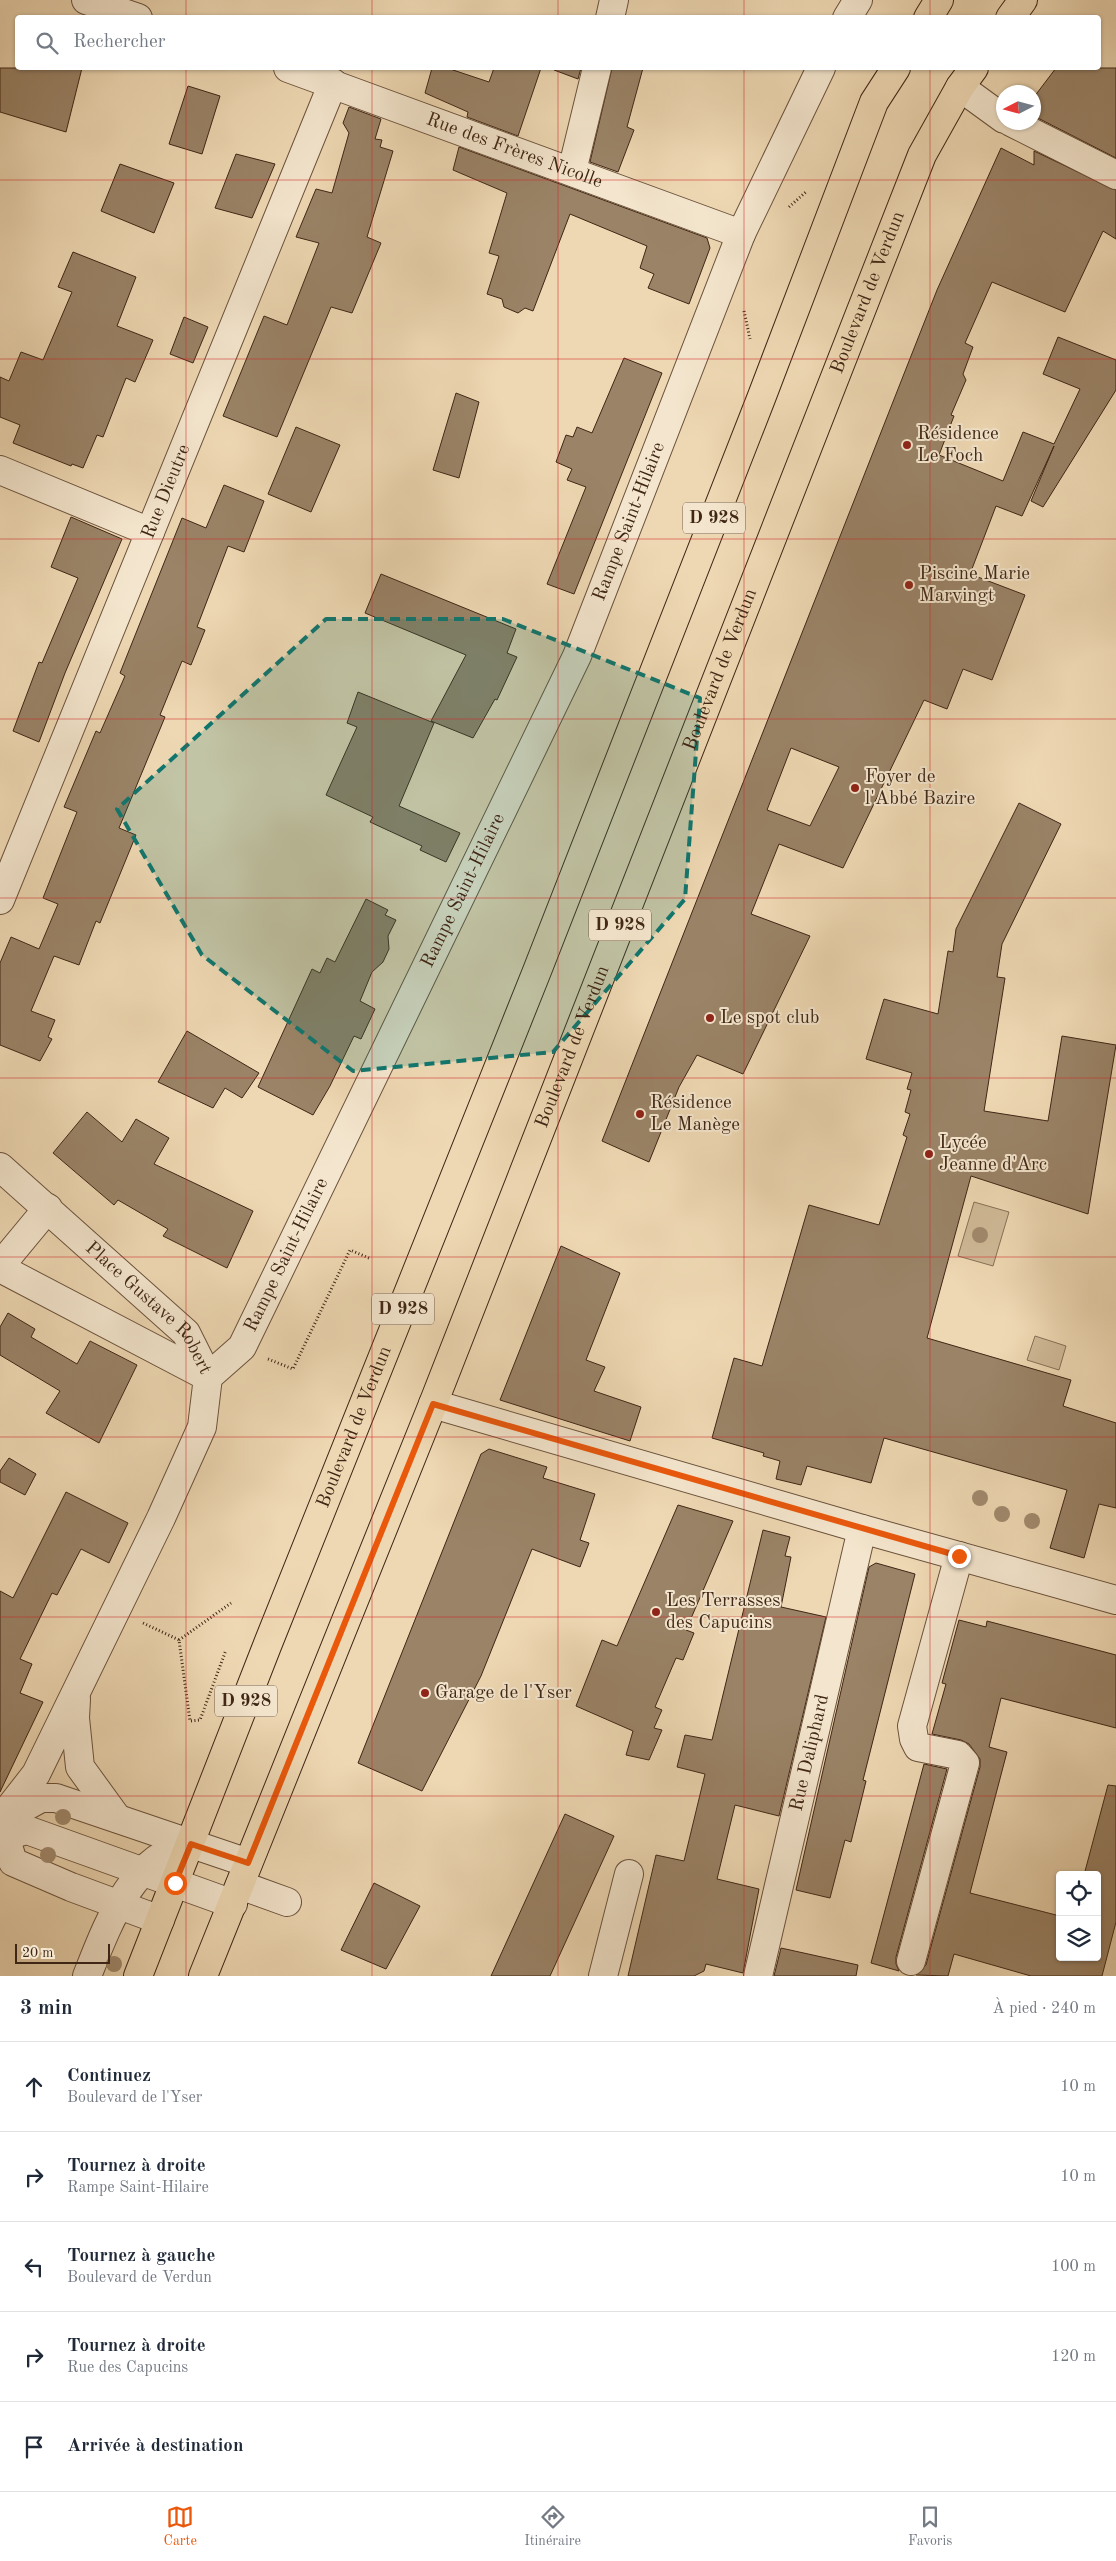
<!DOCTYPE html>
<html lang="fr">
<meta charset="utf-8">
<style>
body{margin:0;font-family:"Old Standard TT",serif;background:#f6f6f7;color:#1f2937}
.controls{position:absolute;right:15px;bottom:15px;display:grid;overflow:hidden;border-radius:5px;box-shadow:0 1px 4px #0004}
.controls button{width:45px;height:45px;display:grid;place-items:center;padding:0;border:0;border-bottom:1px solid #e0e1e3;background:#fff;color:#1f2937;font:25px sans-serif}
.compass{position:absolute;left:996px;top:85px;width:45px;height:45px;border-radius:50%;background:#fff;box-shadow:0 1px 4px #0004;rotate:264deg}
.scale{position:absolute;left:15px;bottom:12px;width:95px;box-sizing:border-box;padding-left:5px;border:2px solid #3f2615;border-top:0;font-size:14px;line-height:18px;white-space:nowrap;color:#3f2615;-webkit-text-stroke:4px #f4e6ce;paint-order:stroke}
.stop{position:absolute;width:15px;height:15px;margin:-11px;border:4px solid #ea580c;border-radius:50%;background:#fff}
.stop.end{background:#ea580c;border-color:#fff;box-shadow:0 1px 5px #0008}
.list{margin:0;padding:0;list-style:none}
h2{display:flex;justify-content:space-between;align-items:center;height:65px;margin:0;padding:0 20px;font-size:21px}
h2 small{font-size:16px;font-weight:400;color:#747a83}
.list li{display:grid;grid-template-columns:32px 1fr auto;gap:15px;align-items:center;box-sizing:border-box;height:90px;padding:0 20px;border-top:1px solid #e0e1e3}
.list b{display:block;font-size:19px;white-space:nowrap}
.list p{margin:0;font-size:16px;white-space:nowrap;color:#747a83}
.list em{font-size:16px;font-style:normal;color:#747a83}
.icon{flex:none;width:28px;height:28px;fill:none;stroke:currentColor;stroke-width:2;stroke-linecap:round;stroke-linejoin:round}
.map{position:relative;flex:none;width:1116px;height:1976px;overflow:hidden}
.search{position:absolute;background:#fff;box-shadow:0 1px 4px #0004;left:15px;right:15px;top:15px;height:55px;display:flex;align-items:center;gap:12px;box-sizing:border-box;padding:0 18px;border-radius:5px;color:#747a83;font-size:19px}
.sheet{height:515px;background:#fff}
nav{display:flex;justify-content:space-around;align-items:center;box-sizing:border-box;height:70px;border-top:1px solid #e0e1e3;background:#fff;font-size:14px;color:#747a83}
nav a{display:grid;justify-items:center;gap:2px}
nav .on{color:#ea580c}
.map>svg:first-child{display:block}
.green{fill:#d0ba98;stroke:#887056}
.building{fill:#9a8367;stroke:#3f2615;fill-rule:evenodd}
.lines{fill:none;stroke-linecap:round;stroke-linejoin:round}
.minor-casing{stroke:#6b523c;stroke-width:30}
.major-casing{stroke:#3f2615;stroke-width:30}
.path{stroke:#3f2615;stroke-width:3;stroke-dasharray:1 2.5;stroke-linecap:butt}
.minor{stroke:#f4e6ce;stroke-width:28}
.major{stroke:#eed8b3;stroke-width:28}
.tree{fill:#a28a6e}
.route{stroke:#ea580c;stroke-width:6}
.marked{fill:#0f766e;fill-opacity:0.2;stroke:#0f766e;stroke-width:4;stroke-dasharray:10 6;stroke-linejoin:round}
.grid{fill:none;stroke:#d62828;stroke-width:1;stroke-opacity:0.55}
.poi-dot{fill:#8f2418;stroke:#f4e6ce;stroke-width:2}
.labels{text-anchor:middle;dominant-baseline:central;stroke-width:4;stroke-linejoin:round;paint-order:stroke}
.shield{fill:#f4e6ce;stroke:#75604c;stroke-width:1}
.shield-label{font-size:18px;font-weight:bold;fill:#3f2615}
.street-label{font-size:19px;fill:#3f2615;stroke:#f4e6ce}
.poi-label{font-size:19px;fill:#3f2615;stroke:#f4e6ce;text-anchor:start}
</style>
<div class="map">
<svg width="1116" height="1976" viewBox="0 0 1116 1976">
<rect width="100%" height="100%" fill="#eed8b3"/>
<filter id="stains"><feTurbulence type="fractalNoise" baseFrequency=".004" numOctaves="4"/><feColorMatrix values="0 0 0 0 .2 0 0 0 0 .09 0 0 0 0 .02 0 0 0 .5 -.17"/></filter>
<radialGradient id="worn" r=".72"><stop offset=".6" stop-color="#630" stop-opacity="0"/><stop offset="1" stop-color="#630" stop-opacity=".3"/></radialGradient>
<!-- green -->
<path class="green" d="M 974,1202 L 1009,1212 L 993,1266 L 958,1256 Z
M 1035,1336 L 1066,1346 L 1059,1370 L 1027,1360 Z"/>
<!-- building -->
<path class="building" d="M 0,68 L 82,68 L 66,132 L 0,112 Z
M 432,68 L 447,68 L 489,82 L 494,68 L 541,68 L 518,136 L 467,117 L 468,112 L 425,93 Z
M 554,68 L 581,68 L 578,79 L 554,70 Z
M 612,68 L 643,68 L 627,127 L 634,130 L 618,172 L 590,162 Z
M 1056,68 L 1116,68 L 1116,158 L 1034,116 L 1034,97 Z
M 188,86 L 220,96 L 202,154 L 169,144 Z
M 349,107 L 381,119 L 375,139 L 382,140 L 380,147 L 393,151 L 367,237 L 381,243 L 352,313 L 331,307 L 277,437 L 223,416 L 264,316 L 287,325 L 319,243 L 296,237 L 316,189 L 332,193 L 349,133 L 343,123 Z
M 459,147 L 707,238 L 710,248 L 689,304 L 648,288 L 654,274 L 640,268 L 647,246 L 570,214 L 533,311 L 525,308 L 518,313 L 504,307 L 502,299 L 487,294 L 499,256 L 489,253 L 507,193 L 453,170 Z
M 1001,148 L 1034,165 L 1034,151 L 1116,190 L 1116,239 L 1103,231 L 1065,312 L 992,282 L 965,343 L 973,347 L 963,374 L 966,380 L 951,415 L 954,416 L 939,455 L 1003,481 L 1023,432 L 1054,444 L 1080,389 L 1043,374 L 1058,337 L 1116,360 L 1116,390 L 1043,507 L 1031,501 L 1054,446 L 1022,516 L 996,506 L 970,574 L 1025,595 L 992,680 L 963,669 L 947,709 L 924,700 L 843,868 L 779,844 L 751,914 L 810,936 L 743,1074 L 697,1055 L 679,1087 L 649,1162 L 602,1141 L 937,290 ZM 791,748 L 839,767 L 810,826 L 767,810 Z
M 236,154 L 275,164 L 252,218 L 215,208 Z
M 120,164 L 174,183 L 154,233 L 101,211 Z
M 73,252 L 136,277 L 117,326 L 153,340 L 135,382 L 126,378 L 103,437 L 97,435 L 83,468 L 72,464 L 71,466 L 13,443 L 20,425 L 0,417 L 0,377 L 9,381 L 21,352 L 43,360 L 72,292 L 58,287 Z
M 184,317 L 208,327 L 193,363 L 170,354 Z
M 624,358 L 662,373 L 574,594 L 547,584 L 586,487 L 567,480 L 572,469 L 556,462 L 566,435 L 573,437 L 577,427 L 592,433 Z
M 456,393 L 479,402 L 459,478 L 433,470 Z
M 296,427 L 340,445 L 311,512 L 268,494 Z
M 224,485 L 264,501 L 244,552 L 228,546 L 197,627 L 205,630 L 191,665 L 182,661 L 160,715 L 165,717 L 119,828 L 136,835 L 100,923 L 96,921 L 79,965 L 54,956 L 31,1011 L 55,1020 L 48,1037 L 52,1039 L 40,1061 L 0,1045 L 0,963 L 11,937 L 39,949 L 58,904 L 43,898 L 77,812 L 64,807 L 96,731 L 100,733 L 125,676 L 120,673 L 182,518 L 206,528 Z
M 71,517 L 122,539 L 65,673 L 39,742 L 13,731 L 39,662 L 42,663 L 78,578 L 51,567 Z
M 381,574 L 516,629 L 507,653 L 517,657 L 497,700 L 495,699 L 473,738 L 431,721 L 466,655 L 365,613 Z
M 358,692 L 434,723 L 399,806 L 460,833 L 446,862 L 420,850 L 422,846 L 370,822 L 373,817 L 326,795 L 357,727 L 347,723 Z
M 1019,803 L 1061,824 L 1002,944 L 997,977 L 1005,978 L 984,1111 L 1048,1121 L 1062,1036 L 1116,1045 L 1088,1214 L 971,1176 L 927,1338 L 1071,1380 L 1063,1406 L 1116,1423 L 1116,1508 L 1099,1504 L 1084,1558 L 1050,1548 L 1067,1490 L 884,1438 L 871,1483 L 807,1466 L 801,1485 L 776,1479 L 780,1461 L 763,1456 L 764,1453 L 712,1438 L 734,1358 L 762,1366 L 809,1205 L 879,1225 L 907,1137 L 903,1135 L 910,1114 L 905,1112 L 911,1090 L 907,1089 L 912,1073 L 866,1059 L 884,999 L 938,1014 L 948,951 L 953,952 L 956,929 Z
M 366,899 L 388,910 L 385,915 L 396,920 L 388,936 L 389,949 L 383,962 L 372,972 L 360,1001 L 375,1009 L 361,1039 L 354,1036 L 330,1086 L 313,1115 L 258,1087 L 312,969 L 320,973 L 327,958 L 335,962 Z
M 187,1031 L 259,1073 L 242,1098 L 225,1088 L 213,1108 L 158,1082 Z
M 87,1112 L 122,1142 L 136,1119 L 169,1138 L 154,1164 L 253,1211 L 227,1268 L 163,1236 L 168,1229 L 118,1200 L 114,1205 L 53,1153 Z
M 561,1246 L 620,1273 L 586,1360 L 605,1367 L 594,1391 L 641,1407 L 630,1441 L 500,1400 Z
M 8,1313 L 35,1329 L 31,1337 L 77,1364 L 90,1341 L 137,1365 L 99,1443 L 46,1413 L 60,1391 L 0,1355 L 0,1327 Z
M 489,1449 L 547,1467 L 543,1478 L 595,1494 L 580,1540 L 589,1543 L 580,1567 L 532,1549 L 481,1676 L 422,1791 L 358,1763 L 481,1454 Z
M 9,1458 L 36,1474 L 25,1495 L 0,1482 L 0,1471 Z
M 66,1492 L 128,1523 L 109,1563 L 81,1549 L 57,1595 L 52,1593 L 20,1659 L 32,1664 L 20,1693 L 43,1702 L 0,1792 L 0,1591 L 13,1598 Z
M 678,1505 L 733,1521 L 686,1630 L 694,1633 L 683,1660 L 676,1658 L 655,1707 L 662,1710 L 654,1728 L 662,1730 L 649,1760 L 626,1755 L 633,1731 L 576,1706 L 602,1640 L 617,1646 Z
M 763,1530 L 790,1537 L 785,1556 L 791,1557 L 781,1607 L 826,1617 L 779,1816 L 735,1805 L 717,1879 L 759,1889 L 743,1973 L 706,1964 L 704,1971 L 694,1976 L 628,1976 L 656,1855 L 684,1861 L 705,1774 L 677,1767 L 685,1735 L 712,1740 Z
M 876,1563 L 915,1574 L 863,1780 L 866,1781 L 851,1842 L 845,1840 L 830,1898 L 796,1890 L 869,1567 Z
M 959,1620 L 986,1627 L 987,1621 L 1116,1655 L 1116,1728 L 1001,1698 L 989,1747 L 1007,1752 L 970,1893 L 1060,1916 L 1060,1957 L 1097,1957 L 1097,1875 L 1084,1875 L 1108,1785 L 1116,1786 L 1116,1922 L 1102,1976 L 1031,1976 L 954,1954 L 948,1976 L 916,1975 L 926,1965 L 980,1767 L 980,1759 L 969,1744 L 961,1740 L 932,1734 L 946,1684 L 942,1683 Z
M 924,1764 L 947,1769 L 896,1957 L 896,1964 L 899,1971 L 871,1963 Z
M 565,1814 L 614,1836 L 550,1976 L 491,1976 Z
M 374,1883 L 420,1906 L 386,1969 L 341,1950 Z
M 781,1948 L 858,1965 L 856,1976 L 774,1976 Z"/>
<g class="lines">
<!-- minor casing -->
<g class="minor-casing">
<g id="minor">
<path d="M 86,0 L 138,18"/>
<path d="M 610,18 L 614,0"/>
<path d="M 847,18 L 858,0"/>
<path id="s1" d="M 288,68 L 741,234"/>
<path d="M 960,87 L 1004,119"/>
<path d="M 1011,122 L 1116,175"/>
<path d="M 572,171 L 597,68"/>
<path d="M 0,470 L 150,532"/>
<path id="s2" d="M 0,900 L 333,83"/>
<path id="s3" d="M 0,1167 L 186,1333 L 208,1377"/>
<path d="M 0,1266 L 48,1208"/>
<path d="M 0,1268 L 208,1377"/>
<path d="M 433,1404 L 862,1529 L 1116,1600"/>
<path d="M 76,1699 L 75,1718 L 80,1767 L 117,1818"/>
<path d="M 10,1815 L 41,1798 L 56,1798 L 248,1863"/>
<path id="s4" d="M 0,1820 L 36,1774 L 161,1518 L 202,1427 L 208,1377 L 242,1347 L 577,656 L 741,234 L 821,68"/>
<path d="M 0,1824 L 5,1836 L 27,1830 L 233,1904"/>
<path d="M 5,1836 L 13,1862 L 71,1887 L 160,1920"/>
<path d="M 240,1885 L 287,1902"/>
<path d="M 911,1961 L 965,1763 L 958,1755 L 918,1747 L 914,1739 L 912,1726 L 959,1556"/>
<path d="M 87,1976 C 107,1926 132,1855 191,1844"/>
<path d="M 603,1976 L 629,1874"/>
<path id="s5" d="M 758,1976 L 862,1529"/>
</g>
</g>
<!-- major casing -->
<g class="major-casing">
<g id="major">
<path d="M 928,18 L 939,0"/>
<path d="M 1010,18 L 1023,0"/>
<path id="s6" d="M 138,1976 L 267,1646 L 537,971 L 762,396 L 874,102 L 896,68"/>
<path id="s7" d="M 203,1976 L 433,1404 L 922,155 L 960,87 L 974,68"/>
</g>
</g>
<!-- path -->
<path class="path" d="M 789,207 L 807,191
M 744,311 L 750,339
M 268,1359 L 293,1369 L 350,1250 L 369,1258
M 143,1623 L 179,1640 L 190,1721 L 200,1720 L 226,1650
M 179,1640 L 231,1603"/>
<!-- minor -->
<use href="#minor" class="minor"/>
<!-- major -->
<use href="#major" class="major"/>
</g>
<!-- trees -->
<g class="tree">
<circle cx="980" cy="1235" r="8"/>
<circle cx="980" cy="1498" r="8"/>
<circle cx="1002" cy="1514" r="8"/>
<circle cx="1032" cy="1521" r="8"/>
<circle cx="63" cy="1817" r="8"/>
<circle cx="48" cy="1855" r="8"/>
<circle cx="114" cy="1964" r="8"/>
</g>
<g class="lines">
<!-- route -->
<path class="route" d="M 175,1883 L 191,1844 L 248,1863 L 433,1404 L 959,1556"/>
</g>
<!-- marked area -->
<path class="marked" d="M 326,619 L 503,619 L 700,698 L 685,899 L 553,1052 L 353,1071 L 202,955 L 117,809 Z"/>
<!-- grid -->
<path class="grid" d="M 186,0 L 186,18M 372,0 L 372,18M 558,0 L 558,18M 744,0 L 744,18M 930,0 L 930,18M 186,68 L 186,1976M 372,68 L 372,1976M 558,68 L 558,1976M 744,68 L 744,1976M 930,68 L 930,1976M 0,180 L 1116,180M 0,359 L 1116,359M 0,539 L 1116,539M 0,719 L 1116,719M 0,898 L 1116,898M 0,1078 L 1116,1078M 0,1257 L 1116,1257M 0,1437 L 1116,1437M 0,1617 L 1116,1617M 0,1796 L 1116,1796"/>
<!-- markers -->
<g class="poi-dot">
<circle cx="907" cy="445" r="5"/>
<circle cx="909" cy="585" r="5"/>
<circle cx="855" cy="788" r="5"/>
<circle cx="710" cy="1018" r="5"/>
<circle cx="640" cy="1114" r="5"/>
<circle cx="929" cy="1154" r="5"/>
<circle cx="656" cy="1612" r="5"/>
<circle cx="425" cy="1693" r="5"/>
</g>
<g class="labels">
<!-- shield labels -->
<g class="shield">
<rect x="683" y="502.5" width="62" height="31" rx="4"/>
<rect x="589" y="909.5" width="62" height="31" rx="4"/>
<rect x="372" y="1293.5" width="62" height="31" rx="4"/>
<rect x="215" y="1685.5" width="62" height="31" rx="4"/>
</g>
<g class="shield-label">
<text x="714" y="518">D 928</text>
<text x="620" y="925">D 928</text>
<text x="403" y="1309">D 928</text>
<text x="246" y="1701">D 928</text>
</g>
<!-- street labels -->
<g class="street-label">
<text stroke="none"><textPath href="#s1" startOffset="241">Rue des Frères Nicolle</textPath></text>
<text stroke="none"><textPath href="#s7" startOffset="1810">Boulevard de Verdun</textPath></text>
<text stroke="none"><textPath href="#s2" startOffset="441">Rue Dieutre</textPath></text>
<text stroke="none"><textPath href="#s4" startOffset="1451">Rampe Saint-Hilaire</textPath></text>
<text stroke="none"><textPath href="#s7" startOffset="1405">Boulevard de Verdun</textPath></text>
<text stroke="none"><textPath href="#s4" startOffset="1046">Rampe Saint-Hilaire</textPath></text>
<text stroke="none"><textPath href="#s7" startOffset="1000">Boulevard de Verdun</textPath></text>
<text stroke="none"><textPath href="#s4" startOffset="641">Rampe Saint-Hilaire</textPath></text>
<text stroke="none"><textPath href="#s3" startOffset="206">Place Gustave Robert</textPath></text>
<text stroke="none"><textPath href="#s6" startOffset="590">Boulevard de Verdun</textPath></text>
<text stroke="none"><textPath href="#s5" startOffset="229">Rue Daliphard</textPath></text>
</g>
<!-- poi labels -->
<g class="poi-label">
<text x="917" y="434">Résidence<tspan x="917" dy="22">Le Foch</tspan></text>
<text x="919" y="574">Piscine Marie<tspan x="919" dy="22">Marvingt</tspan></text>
<text x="865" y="777">Foyer de<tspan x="865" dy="22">l'Abbé Bazire</tspan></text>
<text x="720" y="1018">Le spot club</text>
<text x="650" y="1103">Résidence<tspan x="650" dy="22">Le Manège</tspan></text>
<text x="939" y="1143">Lycée<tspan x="939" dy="22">Jeanne d'Arc</tspan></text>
<text x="666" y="1601">Les Terrasses<tspan x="666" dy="22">des Capucins</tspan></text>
<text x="435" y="1693">Garage de l'Yser</text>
</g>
</g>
<rect width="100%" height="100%" filter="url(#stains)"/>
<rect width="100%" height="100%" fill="url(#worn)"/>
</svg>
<div class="controls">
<button><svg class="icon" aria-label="locate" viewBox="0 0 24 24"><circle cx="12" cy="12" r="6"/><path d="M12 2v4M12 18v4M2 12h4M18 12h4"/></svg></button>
<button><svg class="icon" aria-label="layers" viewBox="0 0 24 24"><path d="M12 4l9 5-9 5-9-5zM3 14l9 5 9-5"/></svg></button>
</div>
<svg class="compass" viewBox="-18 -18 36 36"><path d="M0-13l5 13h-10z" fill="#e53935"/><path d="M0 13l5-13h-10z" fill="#747a83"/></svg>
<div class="scale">20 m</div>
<div class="stop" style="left:175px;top:1883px"></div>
<div class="stop end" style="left:959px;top:1556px"></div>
<div class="search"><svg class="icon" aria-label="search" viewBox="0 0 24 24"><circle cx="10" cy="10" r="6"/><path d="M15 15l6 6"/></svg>Rechercher</div>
</div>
<section class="sheet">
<h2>3 min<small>À pied · 240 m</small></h2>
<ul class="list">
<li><svg class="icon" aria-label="ahead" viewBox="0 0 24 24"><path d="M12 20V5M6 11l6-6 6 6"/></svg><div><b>Continuez</b><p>Boulevard de l'Yser</p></div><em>10 m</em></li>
<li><svg class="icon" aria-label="right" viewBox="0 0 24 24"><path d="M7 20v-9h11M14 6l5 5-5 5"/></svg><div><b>Tournez à droite</b><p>Rampe Saint-Hilaire</p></div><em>10 m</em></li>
<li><svg class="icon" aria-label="left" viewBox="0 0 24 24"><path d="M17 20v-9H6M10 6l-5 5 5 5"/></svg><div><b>Tournez à gauche</b><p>Boulevard de Verdun</p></div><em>100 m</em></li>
<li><svg class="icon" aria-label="right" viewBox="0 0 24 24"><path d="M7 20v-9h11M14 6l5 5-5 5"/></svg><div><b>Tournez à droite</b><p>Rue des Capucins</p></div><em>120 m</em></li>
<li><svg class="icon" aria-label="arrive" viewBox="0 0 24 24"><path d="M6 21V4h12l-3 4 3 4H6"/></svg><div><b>Arrivée à destination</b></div></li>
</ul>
</section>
<nav>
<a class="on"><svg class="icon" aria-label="map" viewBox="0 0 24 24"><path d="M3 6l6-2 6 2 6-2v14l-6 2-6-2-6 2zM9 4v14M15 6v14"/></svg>Carte</a>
<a><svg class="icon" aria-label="directions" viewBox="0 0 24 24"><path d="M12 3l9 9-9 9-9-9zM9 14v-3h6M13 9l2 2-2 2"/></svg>Itinéraire</a>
<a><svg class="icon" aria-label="saved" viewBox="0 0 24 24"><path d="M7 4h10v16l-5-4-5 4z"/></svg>Favoris</a>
</nav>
